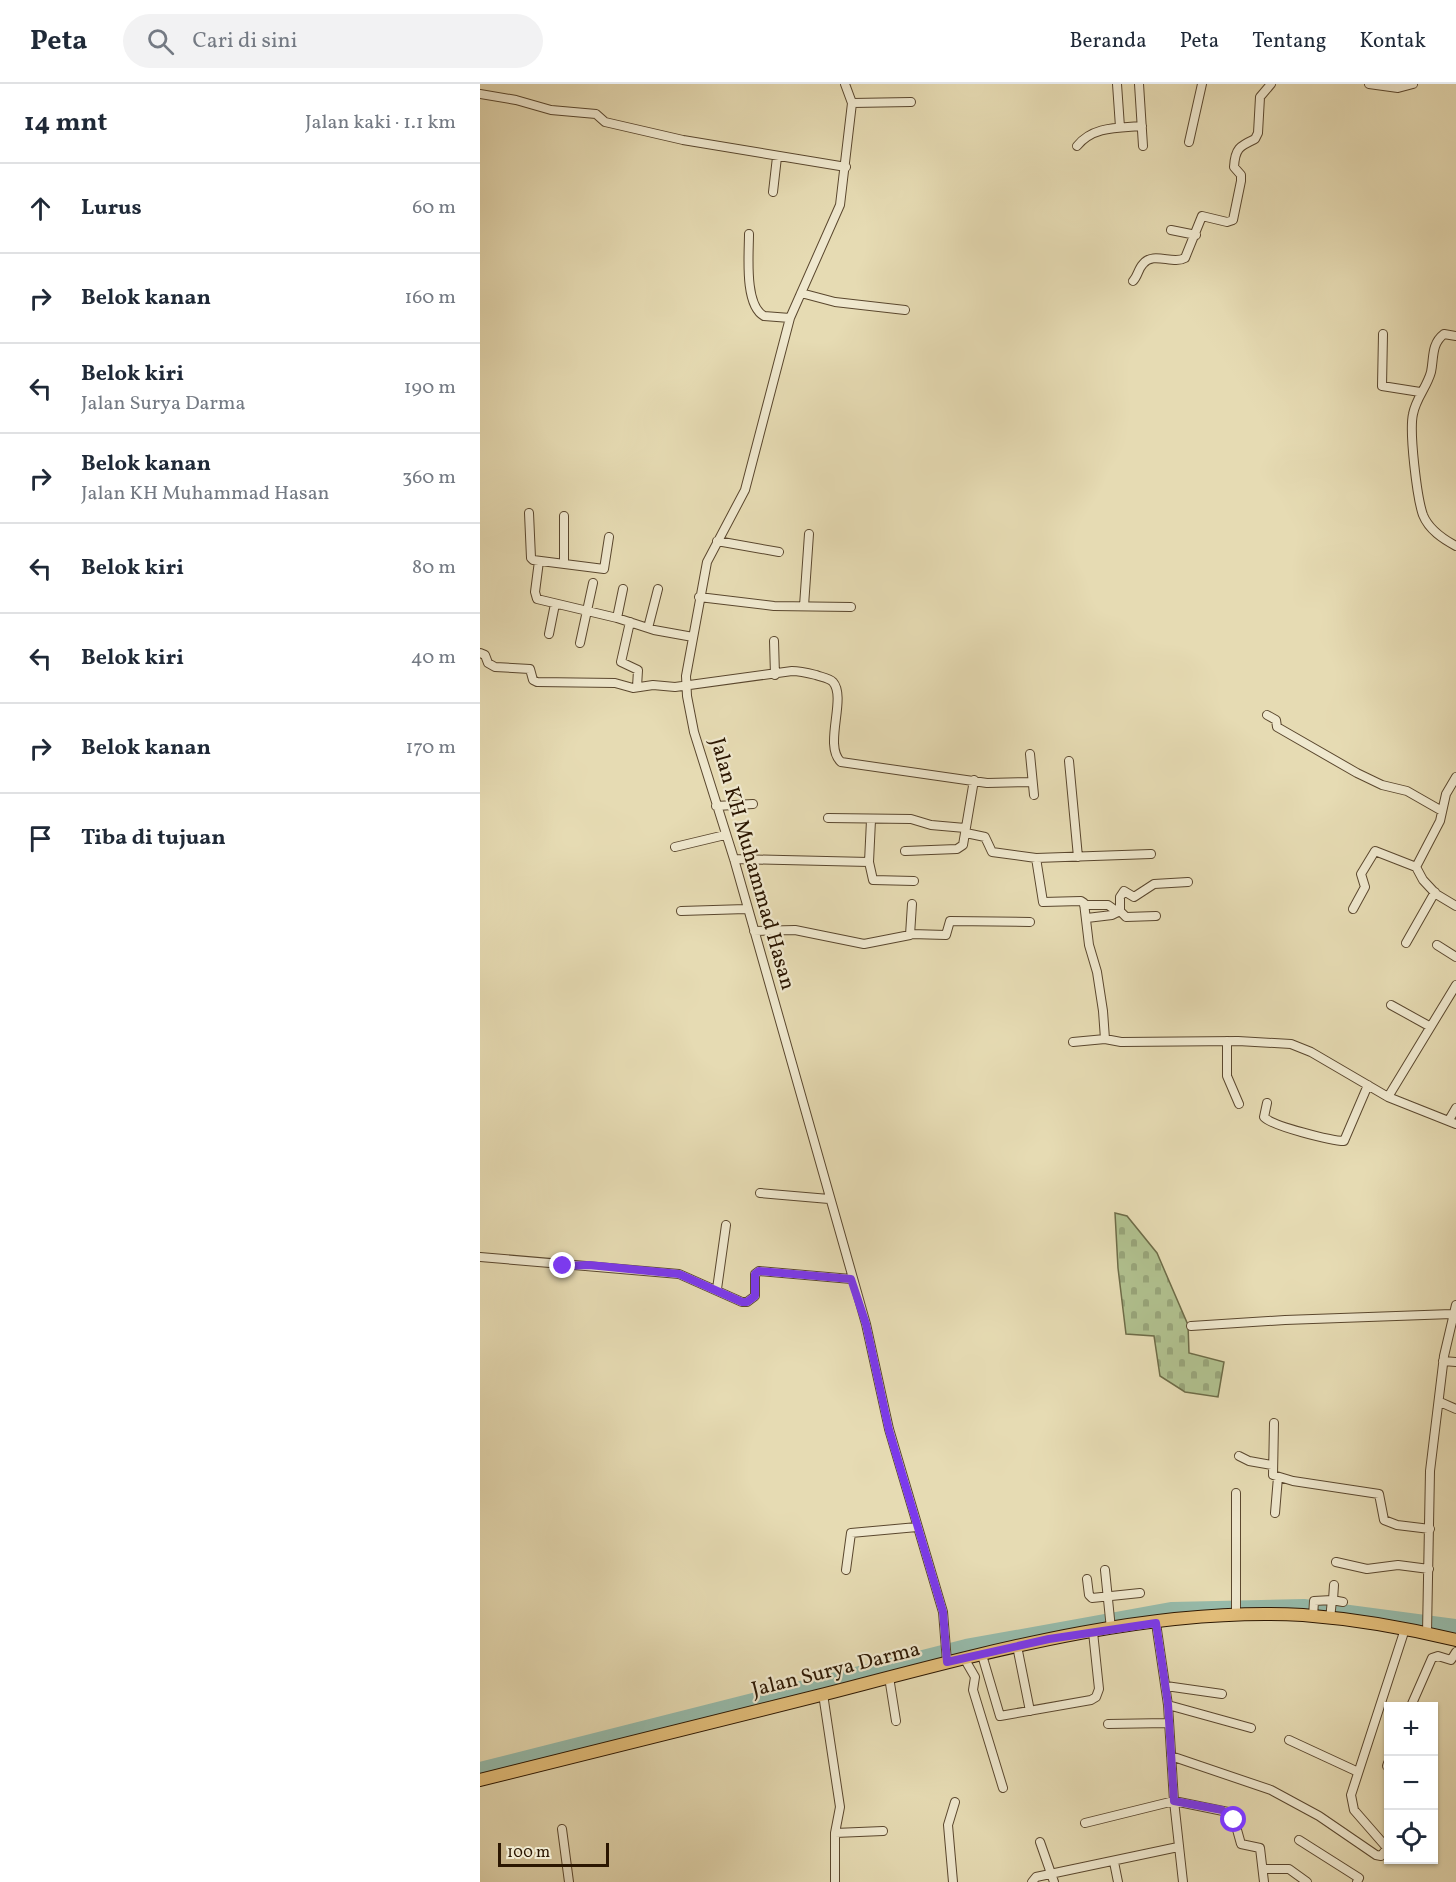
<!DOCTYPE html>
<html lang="id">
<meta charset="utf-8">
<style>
body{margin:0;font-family:Vollkorn,serif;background:#f2f2f3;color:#1f2937}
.controls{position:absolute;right:18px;bottom:18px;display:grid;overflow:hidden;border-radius:0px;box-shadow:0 2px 4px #0004}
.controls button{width:54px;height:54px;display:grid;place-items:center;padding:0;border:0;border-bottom:2px solid #e0e1e3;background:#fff;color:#1f2937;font:30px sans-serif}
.scale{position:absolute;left:18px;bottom:15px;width:111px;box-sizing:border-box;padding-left:6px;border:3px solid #2b1601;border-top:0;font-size:16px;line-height:21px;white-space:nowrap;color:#2b1601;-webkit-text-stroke:4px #efe8ce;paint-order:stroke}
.stop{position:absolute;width:18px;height:18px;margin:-14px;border:4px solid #7c3aed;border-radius:50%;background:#fff}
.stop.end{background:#7c3aed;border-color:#fff;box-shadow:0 2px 6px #0008}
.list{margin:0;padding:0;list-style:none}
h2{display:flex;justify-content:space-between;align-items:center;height:78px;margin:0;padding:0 24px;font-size:26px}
h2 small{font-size:20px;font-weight:400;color:#747a83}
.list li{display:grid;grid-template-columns:39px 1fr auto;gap:18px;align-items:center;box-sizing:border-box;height:90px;padding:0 24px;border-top:2px solid #e0e1e3}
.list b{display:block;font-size:22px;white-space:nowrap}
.list p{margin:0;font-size:20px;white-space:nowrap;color:#747a83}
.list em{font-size:20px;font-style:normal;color:#747a83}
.icon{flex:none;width:33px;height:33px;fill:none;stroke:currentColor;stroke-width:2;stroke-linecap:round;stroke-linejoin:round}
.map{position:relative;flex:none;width:976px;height:1798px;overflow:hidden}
header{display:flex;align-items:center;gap:36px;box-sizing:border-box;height:84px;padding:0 30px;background:#fff;border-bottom:2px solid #e0e1e3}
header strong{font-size:28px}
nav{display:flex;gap:33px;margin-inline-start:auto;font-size:21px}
.search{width:420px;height:54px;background:#f2f2f3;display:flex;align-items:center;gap:15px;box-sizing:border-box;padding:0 21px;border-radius:33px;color:#747a83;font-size:22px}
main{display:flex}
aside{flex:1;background:#fff}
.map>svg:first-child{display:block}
.cemetery{fill:url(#cemetery-stones);stroke:#6e6c48;stroke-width:1.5}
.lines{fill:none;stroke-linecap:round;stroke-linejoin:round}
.river{stroke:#96bbab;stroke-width:14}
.street-casing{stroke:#5a472e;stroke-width:10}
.primary-casing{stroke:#2b1601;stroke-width:14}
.street{stroke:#efe8ce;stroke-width:8}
.primary{stroke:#e3be7a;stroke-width:12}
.route{stroke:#7c3aed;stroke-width:8}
.labels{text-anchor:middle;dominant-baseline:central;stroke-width:4.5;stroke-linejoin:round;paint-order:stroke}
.street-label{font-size:21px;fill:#2b1601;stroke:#efe8ce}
</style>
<header>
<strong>Peta</strong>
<div class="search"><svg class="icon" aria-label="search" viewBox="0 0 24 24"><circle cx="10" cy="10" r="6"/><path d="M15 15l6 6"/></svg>Cari di sini</div>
<nav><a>Beranda</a><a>Peta</a><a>Tentang</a><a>Kontak</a></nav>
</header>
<main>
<aside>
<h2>14 mnt<small>Jalan kaki · 1.1 km</small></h2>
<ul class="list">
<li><svg class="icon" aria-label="ahead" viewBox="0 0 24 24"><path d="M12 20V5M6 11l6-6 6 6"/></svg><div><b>Lurus</b></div><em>60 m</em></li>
<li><svg class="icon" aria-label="right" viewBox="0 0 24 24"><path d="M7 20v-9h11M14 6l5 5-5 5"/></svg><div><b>Belok kanan</b></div><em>160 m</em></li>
<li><svg class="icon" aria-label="left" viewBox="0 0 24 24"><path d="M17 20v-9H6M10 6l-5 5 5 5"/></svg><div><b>Belok kiri</b><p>Jalan Surya Darma</p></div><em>190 m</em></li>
<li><svg class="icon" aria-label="right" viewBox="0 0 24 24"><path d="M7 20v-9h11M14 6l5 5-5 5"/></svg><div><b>Belok kanan</b><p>Jalan KH Muhammad Hasan</p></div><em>360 m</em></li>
<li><svg class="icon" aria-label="left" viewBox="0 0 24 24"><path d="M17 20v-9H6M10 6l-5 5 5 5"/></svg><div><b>Belok kiri</b></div><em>80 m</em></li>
<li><svg class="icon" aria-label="left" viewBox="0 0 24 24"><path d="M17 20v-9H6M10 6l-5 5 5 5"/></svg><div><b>Belok kiri</b></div><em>40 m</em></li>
<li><svg class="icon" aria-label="right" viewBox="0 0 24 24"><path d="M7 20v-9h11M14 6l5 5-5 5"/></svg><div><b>Belok kanan</b></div><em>170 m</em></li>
<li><svg class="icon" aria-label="arrive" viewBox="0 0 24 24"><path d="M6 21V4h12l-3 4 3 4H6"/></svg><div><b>Tiba di tujuan</b></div></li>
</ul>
</aside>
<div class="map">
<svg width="976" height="1798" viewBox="0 0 976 1798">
<defs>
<pattern id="cemetery-stones" width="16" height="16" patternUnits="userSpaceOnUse" patternTransform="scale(1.5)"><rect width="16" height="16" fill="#b1c18f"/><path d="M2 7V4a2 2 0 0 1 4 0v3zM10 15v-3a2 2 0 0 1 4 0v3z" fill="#98a57a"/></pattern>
</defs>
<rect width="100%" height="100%" fill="#e6dbb3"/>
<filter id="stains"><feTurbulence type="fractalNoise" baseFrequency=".00333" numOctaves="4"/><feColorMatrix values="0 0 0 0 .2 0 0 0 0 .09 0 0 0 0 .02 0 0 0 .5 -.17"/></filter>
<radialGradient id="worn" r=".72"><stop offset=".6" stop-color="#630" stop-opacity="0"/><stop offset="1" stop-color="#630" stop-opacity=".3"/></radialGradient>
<!-- cemetery -->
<path class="cemetery" d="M 635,1129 L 647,1132 L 677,1169 L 708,1241 L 709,1269 L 744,1278 L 738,1313 L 705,1308 L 680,1292 L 674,1252 L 646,1250 L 638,1184 Z"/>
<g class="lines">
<!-- river -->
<path class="river" d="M 0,1685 L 486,1562 L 692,1525 L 824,1522 L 976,1542"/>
<!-- street casing -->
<g class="street-casing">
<path id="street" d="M 365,0 L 372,19 L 360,121 L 310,234 L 265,406 L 227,478 L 206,592 L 207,612 L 214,648 L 254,775 L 386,1240 L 409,1345 L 463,1528 L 467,1578
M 637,0 L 640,43
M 659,0 L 663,62
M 889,0 L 918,4 L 933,0
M 0,10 L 36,16 L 71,26 L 116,30 L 125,38 L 203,56 L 366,83
M 372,19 L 431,18
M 709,58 L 722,0
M 597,62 C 613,42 638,44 662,42
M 293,108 L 297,73
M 691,146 L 716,151
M 269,150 C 269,170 264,221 284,232 L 310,234
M 653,197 C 658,192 658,185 663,180 C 673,167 693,181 705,174 L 722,132 L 747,138 L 753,136 L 761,97 L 761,91 L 754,83 C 755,64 760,62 775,55 L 778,49 L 780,13 L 791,0
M 321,209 L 355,218 L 425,226
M 903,250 L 902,302 L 940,308
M 976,252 L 964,250 C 951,260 954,274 951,288 C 947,303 936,314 933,330 C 929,348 937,414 943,431 C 949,446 963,455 976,462
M 49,429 L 51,474 L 53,476 L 124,485 L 129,453
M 84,432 L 84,479
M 237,457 L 299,468
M 59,477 L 55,508 L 57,515 L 137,534 L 174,546 L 213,553
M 219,513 L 294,522 L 371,523
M 324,522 L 329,450
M 137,534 L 143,505
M 150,538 L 141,578 L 158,586 L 157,603
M 168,544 L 178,505
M 69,550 L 75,520
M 294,557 L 295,591
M 100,559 L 113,499
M 0,569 L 5,571 L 8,579 L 15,583 L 50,585 L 53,596 L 57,598 L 135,599 L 153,604 L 173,601 L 195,603 L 312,587 C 320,587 328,589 336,591 C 341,593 349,594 353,598 C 367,614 343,662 361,678 L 507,699 L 552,698
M 787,631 L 796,636 L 797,643 L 877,689 L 902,701 L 927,707 L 962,727
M 550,670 L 554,711
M 589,677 L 598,773
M 236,722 L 273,720
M 348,734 L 431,735 L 451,741 L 485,744
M 391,736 L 389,778 L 393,796 L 434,797
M 486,749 L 505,753 L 512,768 L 556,774 L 671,770
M 195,763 L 245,751
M 425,767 L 477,765 L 483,761 L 494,696
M 556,774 L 563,818 L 601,817 L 604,819 L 609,861 L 617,888 L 623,927 L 625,955
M 254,775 L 389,778
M 936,783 L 960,737 L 966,710 L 976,693
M 604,821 L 628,821 L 638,828
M 873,825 L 885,803 L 881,790 L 895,767 L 936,783 L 943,796 L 956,810 L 976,822
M 201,827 L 266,825
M 640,827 L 646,833 L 676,832
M 607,834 L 632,831 L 640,827 L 640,813 L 644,807 L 654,813 L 674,800 L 708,798
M 274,847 L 315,846 L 384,860 L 430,851 L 432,820
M 431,850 L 466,851 L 470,837 L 550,838
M 926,859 L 955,808
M 957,861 L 976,873
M 911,921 L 949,942
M 747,957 L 747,992 L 759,1020
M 593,958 L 625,955 L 641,958 L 758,957 L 811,960 L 831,968 L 908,1013 L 976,1040
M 908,1013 L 976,901
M 787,1019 L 784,1033 C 792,1042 852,1057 864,1057 L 888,1001
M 969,1036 L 976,1024
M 280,1109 L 349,1115
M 0,1173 L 199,1190 L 262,1218 L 267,1218 L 275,1212 L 275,1190 L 279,1187 L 371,1195
M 237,1205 L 246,1141
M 711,1242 L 805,1236 L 972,1230
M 963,1277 L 976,1278
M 960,1318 L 976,1325
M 794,1339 L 793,1391 L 813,1397 L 899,1410 L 904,1436 L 917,1441 L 950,1445
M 759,1372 L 769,1377 L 792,1381
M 756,1409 L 756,1531
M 795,1429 L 798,1393
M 856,1478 L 887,1485 L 918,1481 L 949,1485
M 366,1486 L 371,1449 L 437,1443
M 625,1486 L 631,1545
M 607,1495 L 609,1511 L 612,1514 L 660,1509
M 853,1516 L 854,1501
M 833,1533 L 834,1517 L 852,1516
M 850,1535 L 852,1516 L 863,1518
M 676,1539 L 688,1621 L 694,1717 L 703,1798
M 947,1549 L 950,1387 L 964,1272 L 976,1221
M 537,1562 L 550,1627
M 502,1571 L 520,1632 L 611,1616 L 616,1613 L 619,1605 L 613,1548
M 484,1574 L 495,1593 L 493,1606 L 523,1704
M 409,1593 L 416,1637
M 686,1602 L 742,1610
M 343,1610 L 360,1723 L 355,1749 L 355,1798
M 688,1621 L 771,1644
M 931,1622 L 952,1574 L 958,1572 L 971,1576 L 976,1568
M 628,1640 L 687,1639
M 809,1656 L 876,1687
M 691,1672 L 791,1706 L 839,1732 L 896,1771 L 901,1772 L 908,1763
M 907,1682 L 908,1679
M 605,1739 L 694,1717 L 748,1728 L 754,1735 L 761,1760 L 780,1764 L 784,1798
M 82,1745 L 89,1798
M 355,1749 L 403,1747
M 819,1756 L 879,1794 L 877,1798
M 560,1758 L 574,1798
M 908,1765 L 874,1726 L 871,1711 L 925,1545
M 634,1778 L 638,1798
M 783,1785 L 809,1785 L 827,1798
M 473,1798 L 468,1741 L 475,1718
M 552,1798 L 556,1793 L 698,1763"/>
</g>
<!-- primary casing -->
<g class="primary-casing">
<path id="primary" d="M 0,1696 C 115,1668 230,1639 345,1610 C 496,1571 666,1522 823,1531 C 874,1535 927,1544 976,1556"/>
</g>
<!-- street -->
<use href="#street" class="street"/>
<!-- primary -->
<use href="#primary" class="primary"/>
</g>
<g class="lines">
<!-- route -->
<path class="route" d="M 83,1182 L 109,1181 L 199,1190 L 262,1218 L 267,1218 L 275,1212 L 275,1190 L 279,1187 L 371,1195 L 386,1240 L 409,1346 L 463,1528 L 467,1578 L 569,1555 L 676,1539 L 688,1620 L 694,1717 L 742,1726 L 754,1736"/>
</g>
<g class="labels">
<!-- street labels -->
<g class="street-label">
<text transform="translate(272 780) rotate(74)">Jalan KH Muhammad Hasan</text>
<text transform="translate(356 1586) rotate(-14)">Jalan Surya Darma</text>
</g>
</g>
<rect width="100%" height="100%" filter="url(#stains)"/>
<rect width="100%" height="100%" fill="url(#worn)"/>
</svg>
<div class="controls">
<button>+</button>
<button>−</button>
<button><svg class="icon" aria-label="locate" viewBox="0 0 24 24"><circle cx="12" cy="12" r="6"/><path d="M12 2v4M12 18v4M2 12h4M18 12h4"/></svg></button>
</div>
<div class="scale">100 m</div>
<div class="stop" style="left:754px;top:1736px"></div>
<div class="stop end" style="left:83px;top:1182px"></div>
</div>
</main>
